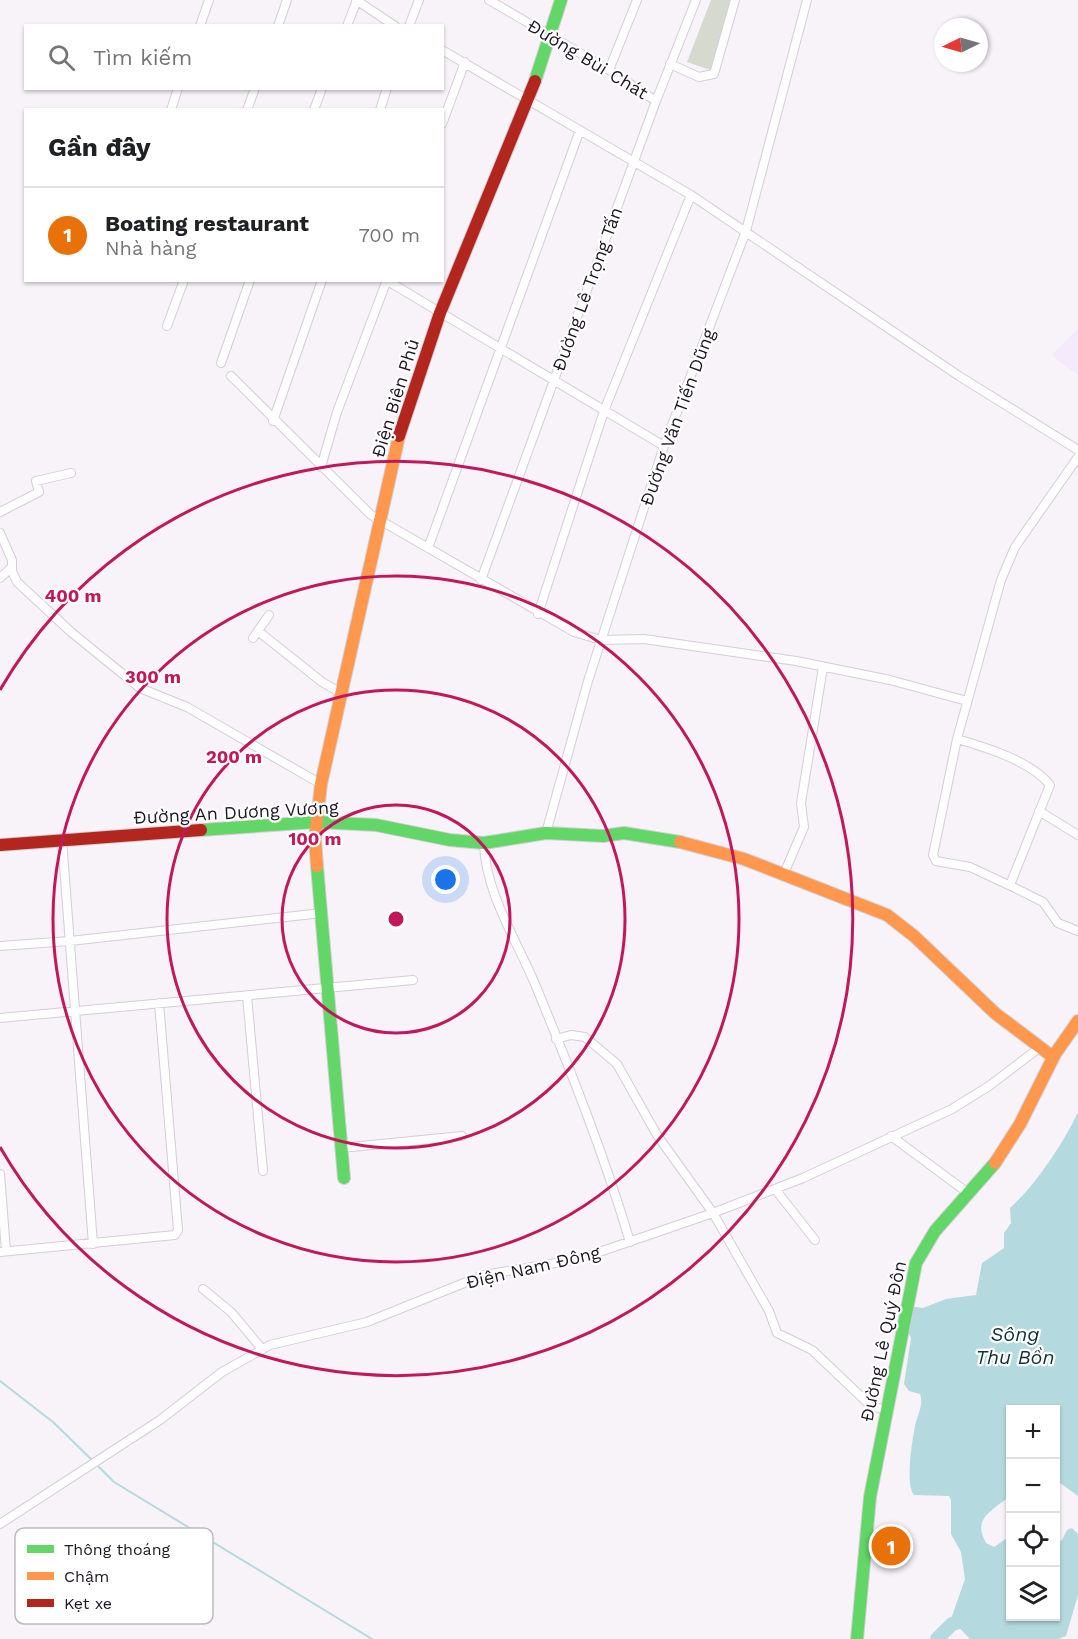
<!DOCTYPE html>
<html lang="vi">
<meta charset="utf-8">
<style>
body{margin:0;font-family:"Work Sans",sans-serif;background:#f2f2f2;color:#202124}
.controls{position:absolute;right:18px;bottom:18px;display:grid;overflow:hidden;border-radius:0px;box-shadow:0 2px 4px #0004}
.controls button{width:54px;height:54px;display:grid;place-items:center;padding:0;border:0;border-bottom:2px solid #e0e0e0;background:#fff;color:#202124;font:30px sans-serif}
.compass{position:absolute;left:934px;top:18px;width:54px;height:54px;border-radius:50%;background:#fff;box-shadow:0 2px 4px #0004;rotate:265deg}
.you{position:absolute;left:446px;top:880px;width:21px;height:21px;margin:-15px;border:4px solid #fff;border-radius:50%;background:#1a73e8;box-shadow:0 0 0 9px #1a73e833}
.badge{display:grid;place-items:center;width:39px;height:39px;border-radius:50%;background:#db2777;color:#fff;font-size:20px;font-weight:700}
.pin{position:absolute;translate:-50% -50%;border:3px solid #fff;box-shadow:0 2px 6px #0006}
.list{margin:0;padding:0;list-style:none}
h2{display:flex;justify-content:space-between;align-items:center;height:78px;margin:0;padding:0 24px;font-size:26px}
h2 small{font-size:20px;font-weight:400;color:#757577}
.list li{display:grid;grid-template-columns:39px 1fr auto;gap:18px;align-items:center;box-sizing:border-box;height:96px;padding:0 24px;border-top:2px solid #e0e0e0}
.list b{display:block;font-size:22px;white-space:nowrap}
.list p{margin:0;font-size:20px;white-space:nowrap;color:#757577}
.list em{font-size:20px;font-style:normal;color:#757577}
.icon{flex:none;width:33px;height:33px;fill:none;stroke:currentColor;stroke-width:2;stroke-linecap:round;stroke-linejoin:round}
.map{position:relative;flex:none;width:1078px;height:1639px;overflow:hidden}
.search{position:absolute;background:#fff;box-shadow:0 2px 4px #0004;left:24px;top:24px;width:420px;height:66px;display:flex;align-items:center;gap:15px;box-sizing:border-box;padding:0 21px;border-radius:0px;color:#757577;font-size:22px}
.panel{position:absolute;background:#fff;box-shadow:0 2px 4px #0004;left:24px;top:108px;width:420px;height:174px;border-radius:0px}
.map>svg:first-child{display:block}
.built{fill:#f5e9fc}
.green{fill:#d6d9ce}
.water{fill:#b4d9de}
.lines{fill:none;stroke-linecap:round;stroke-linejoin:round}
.stream{stroke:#b4d9de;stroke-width:2}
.river{stroke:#b4d9de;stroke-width:14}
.street-casing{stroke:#d4ced6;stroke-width:10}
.fast-casing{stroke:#d4ced6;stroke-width:14}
.slow-casing{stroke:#d4ced6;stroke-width:14}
.jam-casing{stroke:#d4ced6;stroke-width:14}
.street{stroke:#fefdfe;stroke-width:8}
.fast{stroke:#63d668;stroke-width:12}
.slow{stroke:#ff974d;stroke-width:12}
.jam{stroke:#b3261e;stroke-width:12}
.ring{fill:none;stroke:#c2185b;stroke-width:3}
.labels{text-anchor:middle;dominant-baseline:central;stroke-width:4.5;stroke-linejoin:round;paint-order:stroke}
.street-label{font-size:18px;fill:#1f1822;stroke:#fff}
.water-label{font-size:20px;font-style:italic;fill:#133033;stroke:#fff}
.key{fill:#fff;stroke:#bcbabd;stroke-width:1.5}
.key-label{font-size:16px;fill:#1f1822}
.centre{fill:#c2185b;stroke:#fff;stroke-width:3}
.ring-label{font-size:18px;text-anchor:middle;font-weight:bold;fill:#c2185b;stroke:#fff;stroke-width:4.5;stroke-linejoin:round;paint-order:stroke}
</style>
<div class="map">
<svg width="1078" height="1639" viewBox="0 0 1078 1639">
<rect width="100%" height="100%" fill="#f7f3f9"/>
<!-- built -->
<path class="built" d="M 1078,328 L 1078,375 L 1052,356 Z"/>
<!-- green -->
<path class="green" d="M 711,0 L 732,0 L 713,71 L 687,62 Z"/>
<!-- water -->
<path class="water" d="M 1078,1112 L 1078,1496 L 1056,1480 L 1056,1410 L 1010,1410 L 1010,1496 C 992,1511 972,1518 986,1543 L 994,1547 L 1010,1536 L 1010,1616 L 1056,1616 L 1056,1544 L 1062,1540 L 1067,1530 L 1072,1528 L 1078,1534 L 1078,1595 L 1066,1636 L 1058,1639 L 970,1639 L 951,1619 L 965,1579 L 961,1552 L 951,1534 L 951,1500 L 949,1496 L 914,1495 C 905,1484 912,1442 915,1426 C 917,1416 924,1405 920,1394 L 909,1391 L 904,1384 L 911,1338 L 906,1327 L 910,1306 L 923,1308 L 946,1299 L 976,1295 L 982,1263 L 1004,1248 L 1004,1233 L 1011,1223 L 1010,1208 C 1035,1186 1065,1141 1078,1112 Z"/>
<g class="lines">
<!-- stream -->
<path class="stream" d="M 0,1381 L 53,1422 L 93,1461
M 97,1465 L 114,1482 L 372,1639"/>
<!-- river -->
<path class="river" d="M 937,1639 L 952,1624 L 970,1619"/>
<!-- street casing -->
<g class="street-casing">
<path id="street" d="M 356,0 L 395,26
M 489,0 L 609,70 L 656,101
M 200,26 L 209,0
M 278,26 L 287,0
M 347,26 L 357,0
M 409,26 L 419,0
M 442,50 L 691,195 L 959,376 L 1078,450
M 670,64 L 699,77 L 714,74 L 735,0
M 609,70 L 637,0
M 171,110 L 178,88
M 247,110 L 255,88
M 314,110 L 322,88
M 380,110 L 387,88
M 442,124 L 465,62
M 386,280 L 664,446
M 167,326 L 184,280
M 221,363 L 250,280
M 231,376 L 371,515 L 574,632 L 601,640 L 644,639 L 796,661 L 890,680 L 967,701
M 273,421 L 322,280
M 1078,457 L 1015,547 L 1001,580 L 957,739 L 933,855 L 936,861 L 970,867 L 1015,888 L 1043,902 L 1058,923 L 1078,931
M 321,467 L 337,412 L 387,280
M 0,512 L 39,492 L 36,481 L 71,473
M 0,533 L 12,560 L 12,571 L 17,582 L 71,632 L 140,688 L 187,707 L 321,784
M 428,548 L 580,130
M 0,578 L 12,567
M 481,580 L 656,101 L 696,0
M 538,614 L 604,411 L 691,195
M 258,631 L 322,682 L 341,693
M 253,638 L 269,615
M 957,739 C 985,747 1031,761 1050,785 L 1010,885
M 1039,811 L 1078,835
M 546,833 L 588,681 L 664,446 L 746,231 L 807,0
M 62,840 L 93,1244
M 484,843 C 485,892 516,939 535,984 C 570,1069 604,1154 630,1242
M 783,876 L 804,827 L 801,803 L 823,667
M 0,946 L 70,941 L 322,913
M 247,996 L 263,1171
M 0,1018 L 413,980
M 556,1039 L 571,1035 L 585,1037 L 617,1064 L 657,1135 L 713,1213 L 769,1311 L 777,1333 L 812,1350 L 871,1406 L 886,1410
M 891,1136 L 968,1193
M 341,1148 L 462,1136
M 0,1174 L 6,1251
M 775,1189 L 815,1240
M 0,1252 L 175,1235 L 178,1230 L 159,1003
M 203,1289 L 231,1312 L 262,1349
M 0,1524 L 160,1420 L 222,1372 L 270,1345 L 367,1322 L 484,1275 L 579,1259 L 713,1213 L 803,1178 L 952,1109 L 989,1086 L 1039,1048"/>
</g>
<!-- fast casing -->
<g class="fast-casing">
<path id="fast" d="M 535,81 L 561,0
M 201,830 L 316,822 L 376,825 L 450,840 L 484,843 L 546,833 L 603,836 L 624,833 L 680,842
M 317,866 L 344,1178
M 857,1639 L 870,1497 L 916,1263 L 935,1231 L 995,1163"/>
</g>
<!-- slow casing -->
<g class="slow-casing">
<path id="slow" d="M 680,842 L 744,859 L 887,915 L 914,936 L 996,1014 L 1053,1057
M 317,866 L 315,839 L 321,784 L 399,436
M 995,1163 L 1020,1124 L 1055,1054 L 1078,1021"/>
</g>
<!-- jam casing -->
<g class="jam-casing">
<path id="jam" d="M 399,436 L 440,313 L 535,81
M 0,845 L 201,830"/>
</g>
<!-- street -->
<use href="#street" class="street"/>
<!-- fast -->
<use href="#fast" class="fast"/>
<!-- slow -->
<use href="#slow" class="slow"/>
<!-- jam -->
<use href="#jam" class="jam"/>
</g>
<!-- distance rings -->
<g class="ring">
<circle cx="396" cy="919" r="114"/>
<circle cx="396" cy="919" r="229"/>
<circle cx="396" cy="919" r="343"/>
<path d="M0 690A457 457 0 1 1 0 1147"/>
</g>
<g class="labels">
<!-- street labels -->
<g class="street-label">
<text transform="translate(588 59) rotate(31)">Đường Bùi Chát</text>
<text transform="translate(587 289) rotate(-70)">Đường Lê Trọng Tấn</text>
<text transform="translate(395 398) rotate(-73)">Điện Biên Phủ</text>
<text transform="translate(677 417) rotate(-70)">Đường Văn Tiến Dũng</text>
<text transform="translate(236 812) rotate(-3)">Đường An Dương Vương</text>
<text transform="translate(533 1267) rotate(-13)">Điện Nam Đông</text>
<text transform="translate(883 1341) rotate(-78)">Đường Lê Quý Đôn</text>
</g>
<!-- water labels -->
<g class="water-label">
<text x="1015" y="1334">Sông<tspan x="1015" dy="23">Thu Bồn</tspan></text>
</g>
</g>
<!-- legend -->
<rect x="15" y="1528" width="198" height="96" rx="9" class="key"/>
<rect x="27" y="1545" width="27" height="8" fill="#63d668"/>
<rect x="27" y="1572" width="27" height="8" fill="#ff974d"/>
<rect x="27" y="1599" width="27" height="8" fill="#b3261e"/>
<g class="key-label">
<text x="64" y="1555">Thông thoáng</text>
<text x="64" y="1582">Chậm</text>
<text x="64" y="1609">Kẹt xe</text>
</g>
<circle cx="396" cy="919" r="9" class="centre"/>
<g class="ring-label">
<text x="73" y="602">400 m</text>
<text x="153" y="683">300 m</text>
<text x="234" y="763">200 m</text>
<text x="315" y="845">100 m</text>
</g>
</svg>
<div class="controls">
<button>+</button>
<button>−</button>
<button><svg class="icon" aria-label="locate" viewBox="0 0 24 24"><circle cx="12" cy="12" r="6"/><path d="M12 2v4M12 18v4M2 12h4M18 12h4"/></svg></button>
<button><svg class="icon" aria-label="layers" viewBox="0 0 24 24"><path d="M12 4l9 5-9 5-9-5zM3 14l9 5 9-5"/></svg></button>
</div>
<svg class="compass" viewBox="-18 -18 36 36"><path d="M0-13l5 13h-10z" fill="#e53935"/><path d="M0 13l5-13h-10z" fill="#757577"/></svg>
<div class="you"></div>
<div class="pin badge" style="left:891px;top:1546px;background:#e8710a">1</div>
<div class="search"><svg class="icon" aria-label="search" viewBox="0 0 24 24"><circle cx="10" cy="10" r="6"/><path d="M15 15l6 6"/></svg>Tìm kiếm</div>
<section class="panel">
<h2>Gần đây<small></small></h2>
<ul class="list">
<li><span class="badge" style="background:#e8710a">1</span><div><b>Boating restaurant</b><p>Nhà hàng</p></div><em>700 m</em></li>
</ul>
</section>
</div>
